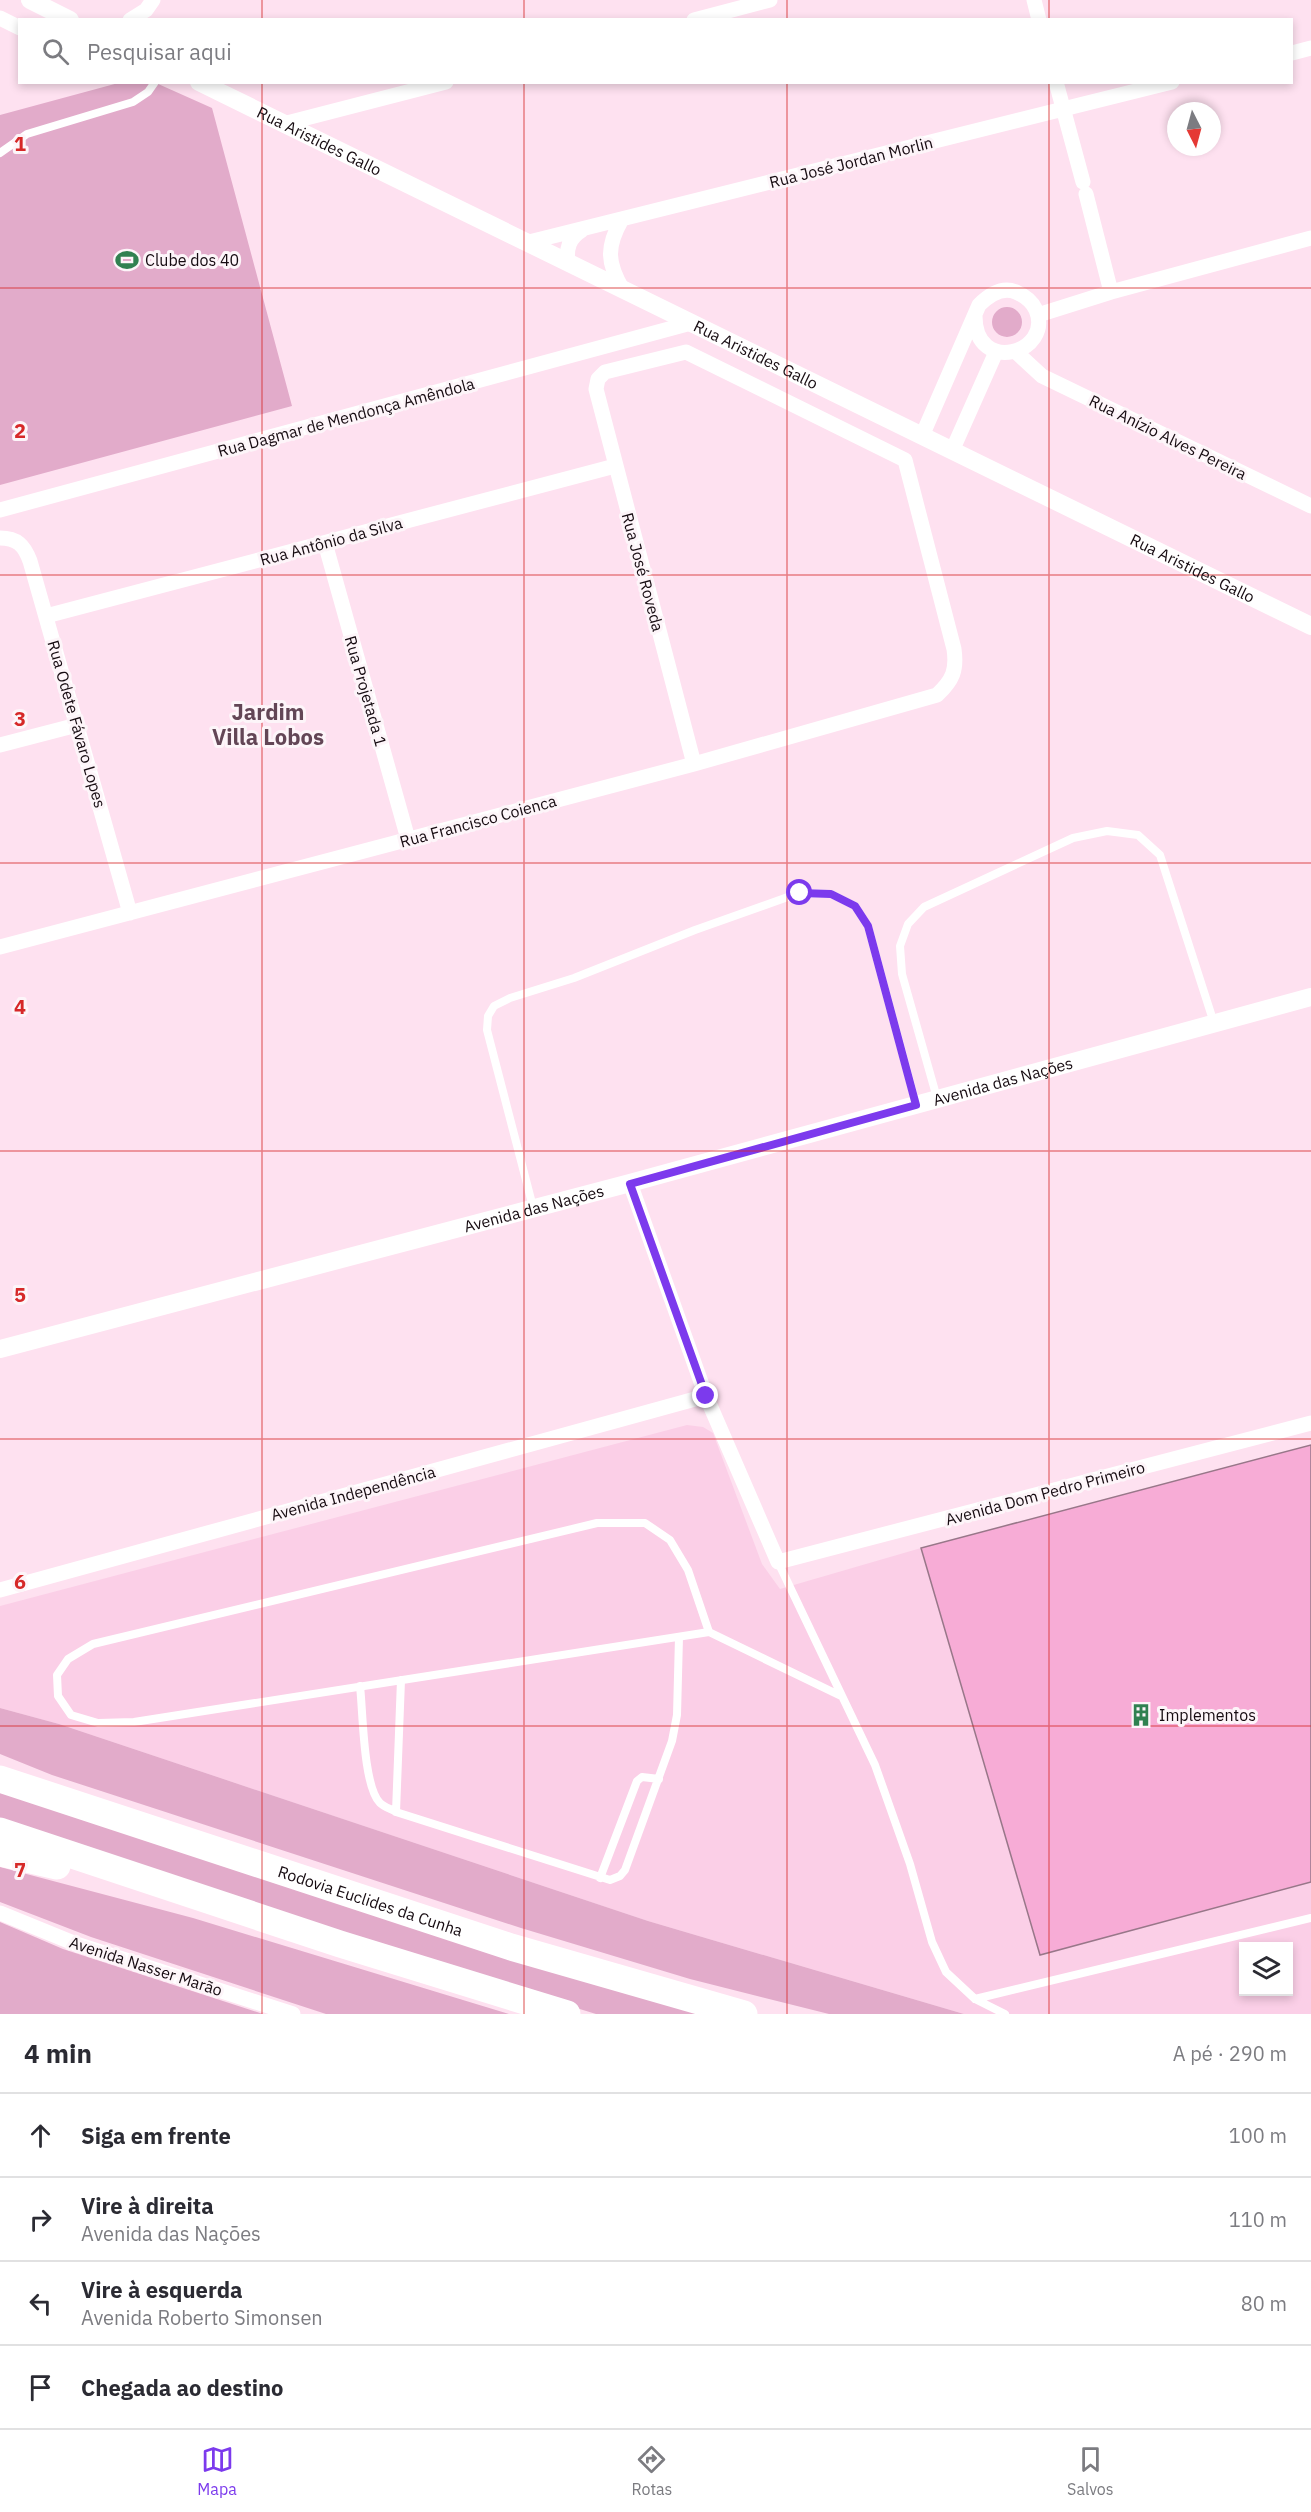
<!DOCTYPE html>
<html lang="pt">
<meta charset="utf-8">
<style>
body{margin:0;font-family:"IBM Plex Sans",sans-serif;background:#f2f2f3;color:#2b2b33}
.controls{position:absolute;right:18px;bottom:18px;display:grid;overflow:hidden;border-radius:0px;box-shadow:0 3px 9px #0003}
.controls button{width:54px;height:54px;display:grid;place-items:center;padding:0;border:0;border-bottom:2px solid #e1e1e2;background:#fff;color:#2b2b33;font:30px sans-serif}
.compass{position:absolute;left:1167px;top:102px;width:54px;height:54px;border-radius:50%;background:#fff;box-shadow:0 3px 9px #0003;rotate:174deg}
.stop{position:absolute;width:18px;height:18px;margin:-14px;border:4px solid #7c3aed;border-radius:50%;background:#fff}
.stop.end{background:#7c3aed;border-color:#fff;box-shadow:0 2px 6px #0008}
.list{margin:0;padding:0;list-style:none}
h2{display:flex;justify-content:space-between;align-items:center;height:78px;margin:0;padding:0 24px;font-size:26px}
h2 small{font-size:20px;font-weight:400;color:#7c7c81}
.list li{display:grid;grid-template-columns:39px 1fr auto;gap:18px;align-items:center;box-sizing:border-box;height:84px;padding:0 24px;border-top:2px solid #e1e1e2}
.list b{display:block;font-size:22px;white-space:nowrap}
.list p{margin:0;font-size:20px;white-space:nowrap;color:#7c7c81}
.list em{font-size:20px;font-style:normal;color:#7c7c81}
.icon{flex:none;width:33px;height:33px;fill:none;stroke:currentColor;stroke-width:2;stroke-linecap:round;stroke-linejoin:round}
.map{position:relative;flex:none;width:1311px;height:2014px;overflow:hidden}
.search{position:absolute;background:#fff;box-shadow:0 3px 9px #0003;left:18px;right:18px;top:18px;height:66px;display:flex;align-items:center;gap:15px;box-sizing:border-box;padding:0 21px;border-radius:0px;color:#7c7c81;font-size:22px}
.sheet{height:414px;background:#fff}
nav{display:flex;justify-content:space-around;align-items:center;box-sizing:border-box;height:84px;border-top:2px solid #e1e1e2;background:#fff;font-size:16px;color:#7c7c81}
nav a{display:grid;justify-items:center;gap:3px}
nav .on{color:#7c3aed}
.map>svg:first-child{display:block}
.built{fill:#fbcfe7;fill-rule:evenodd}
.green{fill:#e2abca}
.building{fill:#f7acd6;stroke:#987789;stroke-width:1.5}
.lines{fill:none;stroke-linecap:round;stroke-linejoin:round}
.service{stroke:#fff;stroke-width:8}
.minor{stroke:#fff;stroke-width:15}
.tertiary{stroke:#fff;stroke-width:18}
.motorway{stroke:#fff;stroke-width:27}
.route{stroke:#7c3aed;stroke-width:8}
.grid{fill:none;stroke:#d62828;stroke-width:1.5;stroke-opacity:0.55}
.labels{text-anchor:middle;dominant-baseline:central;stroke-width:6;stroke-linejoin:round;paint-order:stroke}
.street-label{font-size:16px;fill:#160b11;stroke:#fdf5f9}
.poi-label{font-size:16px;fill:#160b11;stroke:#fdf5f9;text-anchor:start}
.district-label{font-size:22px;font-weight:bold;fill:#634656;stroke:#fdf5f9}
.grid-label{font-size:20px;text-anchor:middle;font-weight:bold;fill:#d62828;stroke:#fdf5f9;stroke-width:6;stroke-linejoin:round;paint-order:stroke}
</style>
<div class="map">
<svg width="1311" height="2014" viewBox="0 0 1311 2014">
<rect width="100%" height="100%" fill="#fee1f0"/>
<!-- built -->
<path class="built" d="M 687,1425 L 703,1427 L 713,1433 L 762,1564 L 780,1589 L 921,1548 L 1311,1445 L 1311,2014 L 964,2014 L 648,1921 L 59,1724 L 0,1708 L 0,1606 ZM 1244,1946 L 1288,1946 L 1288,1992 L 1244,1992 Z"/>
<!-- green -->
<path class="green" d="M 122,82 L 156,83 L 212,108 L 292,406 L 0,485 L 0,115 Z
M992 322a15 15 0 1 1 30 0a15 15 0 1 1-30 0Z
M 0,1708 L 59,1724 L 648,1921 L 964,2014 L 829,2014 L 690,1979 L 521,1928 L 52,1775 L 0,1754 Z
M 0,1792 L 719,2014 L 596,2014 L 342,1936 L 0,1822 Z
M 0,1867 L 193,1918 L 509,2014 L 326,2014 L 91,1937 L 0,1902 Z
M 0,1922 L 63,1949 L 263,2014 L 0,2014 Z"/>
<!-- building -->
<path class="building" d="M 1311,1445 L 1311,1882 L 1040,1955 L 921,1548 Z"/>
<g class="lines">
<!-- service -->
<path class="service" d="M 0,153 L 27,134 L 133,102 L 148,92 L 155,82
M 937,1098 L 902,974 L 900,946 L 908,924 L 924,907 L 1073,838 L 1107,831 L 1138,835 L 1160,855 L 1214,1023
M 533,1207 L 487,1030 L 488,1016 L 494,1006 L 510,998 L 574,978 L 695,930 L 799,893 L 831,894 L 855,906 L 868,926 L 916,1104
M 778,1562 L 875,1765 L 910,1864 L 932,1942 L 946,1972 L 975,1999 L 1005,2014
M 709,1632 L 688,1570 L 670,1540 L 645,1523 L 597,1523 L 93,1644 L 68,1659 L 57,1675 L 58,1696 L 71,1715 L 98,1723 L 134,1722 L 709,1632 L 841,1696
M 360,1686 C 363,1711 363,1786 380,1803 C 384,1807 391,1809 396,1812 L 610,1880 L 620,1876 L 625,1870 L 672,1741 L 677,1715 L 679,1637
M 396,1812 L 401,1680
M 600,1878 L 637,1781 L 642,1777 L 659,1779
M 975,1999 L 1311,1918"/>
<!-- minor -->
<path class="minor" d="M 1034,0 L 1039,20
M 0,18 L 20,28
M 130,20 L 146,10 L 153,0
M 694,20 L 770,0
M 1292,53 L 1311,48
M 1056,82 L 1083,182
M 283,124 L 446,82
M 1086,194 L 1111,292
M 622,219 C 606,247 607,263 623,290
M 529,242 L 1172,82
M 568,263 C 566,248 569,238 582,230
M 1038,315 L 1111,292 L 1311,238
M 1016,352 L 1042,376 L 1311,506
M 922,436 L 979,305 C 989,295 1002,286 1016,292 C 1025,296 1032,301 1036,310 C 1054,353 975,376 975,316
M 952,451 L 996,352
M 0,510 L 691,323
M 0,538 C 17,538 24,545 30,561 L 130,913
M 325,543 L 408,839
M 46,616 L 615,466
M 0,745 L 77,725
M 0,947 L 694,764 L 937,695 C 953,680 957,670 954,649 L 905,460 L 686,352 L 605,372 L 598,379 L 596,389 L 694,764
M 630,1183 L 706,1396 L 778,1562 L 1311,1423
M 0,1590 L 706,1396
M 0,1913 L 76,1944 L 293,2014"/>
<!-- tertiary -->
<g class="tertiary">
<path d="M 30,0 L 70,20"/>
<path id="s1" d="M 199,82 L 1311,626"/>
<path id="s2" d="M 0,1349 L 630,1183 L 1311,997"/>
</g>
<!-- motorway -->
<g class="motorway">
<path id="s3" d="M 0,1779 L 511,1947 L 744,2014"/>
<path d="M 0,1831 L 340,1944 L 567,2014"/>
<path d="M 0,1853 L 57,1866"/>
</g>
</g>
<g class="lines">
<!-- route -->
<path class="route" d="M 706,1396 L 630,1184 L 916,1105 L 868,926 L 855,906 L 831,894 L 800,893"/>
</g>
<!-- grid -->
<path class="grid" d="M 262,0 L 262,20M 524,0 L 524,20M 787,0 L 787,20M 1049,0 L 1049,20M 262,82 L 262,2014M 524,82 L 524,2014M 787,82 L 787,2014M 1049,82 L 1049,2014M 0,288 L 1311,288M 0,575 L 1311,575M 0,863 L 1311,863M 0,1151 L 1311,1151M 0,1439 L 1311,1439M 0,1726 L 1311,1726"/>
<!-- icons -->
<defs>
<g id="stadium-bare" transform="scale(1.8)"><path d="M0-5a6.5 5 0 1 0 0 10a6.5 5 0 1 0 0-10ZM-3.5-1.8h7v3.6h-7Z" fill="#318151" stroke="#fdf5f9" stroke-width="2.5" paint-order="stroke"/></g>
<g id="building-bare" transform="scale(1.8)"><path d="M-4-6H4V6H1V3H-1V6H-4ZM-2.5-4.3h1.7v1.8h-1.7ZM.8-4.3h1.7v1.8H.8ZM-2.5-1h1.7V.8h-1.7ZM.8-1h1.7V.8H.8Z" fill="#318151" stroke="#fdf5f9" stroke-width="2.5" paint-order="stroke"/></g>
</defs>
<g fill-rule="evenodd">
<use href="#stadium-bare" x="127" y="260"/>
<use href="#building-bare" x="1141" y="1715"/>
</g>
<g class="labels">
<!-- street labels -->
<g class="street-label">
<text stroke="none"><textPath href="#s1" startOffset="134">Rua Aristides Gallo</textPath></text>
<text transform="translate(851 162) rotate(-14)">Rua José Jordan Morlin</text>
<text stroke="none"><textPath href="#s1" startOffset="620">Rua Aristides Gallo</textPath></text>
<text transform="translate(346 417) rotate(-15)">Rua Dagmar de Mendonça Amêndola</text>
<text transform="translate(1168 437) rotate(26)">Rua Anízio Alves Pereira</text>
<text transform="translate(331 541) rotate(-15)">Rua Antônio da Silva</text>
<text stroke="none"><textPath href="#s1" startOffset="1106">Rua Aristides Gallo</textPath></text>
<text transform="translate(643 572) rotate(75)">Rua José Roveda</text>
<text transform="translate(366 691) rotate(74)">Rua Projetada 1</text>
<text transform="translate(77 724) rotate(74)">Rua Odete Fávaro Lopes</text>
<text transform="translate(478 821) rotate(-15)">Rua Francisco Coienca</text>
<text stroke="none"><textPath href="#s2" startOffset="1038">Avenida das Nações</textPath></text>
<text stroke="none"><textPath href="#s2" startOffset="552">Avenida das Nações</textPath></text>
<text transform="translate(353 1493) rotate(-15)">Avenida Independência</text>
<text transform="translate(1045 1493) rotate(-15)">Avenida Dom Pedro Primeiro</text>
<text stroke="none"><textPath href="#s3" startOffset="390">Rodovia Euclides da Cunha</textPath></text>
<text transform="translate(146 1966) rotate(18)">Avenida Nasser Marão</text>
</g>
<!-- poi labels -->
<g class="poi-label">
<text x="145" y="260">Clube dos 40</text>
<text x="1159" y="1715">Implementos</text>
</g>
<!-- district labels -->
<g class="district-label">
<text x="268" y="711">Jardim<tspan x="268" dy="25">Villa Lobos</tspan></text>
</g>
</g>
<g class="grid-label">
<text x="20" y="151">1</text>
<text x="20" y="438">2</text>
<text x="20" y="726">3</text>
<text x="20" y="1014">4</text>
<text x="20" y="1302">5</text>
<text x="20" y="1589">6</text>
<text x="20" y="1877">7</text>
</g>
</svg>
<div class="controls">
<button><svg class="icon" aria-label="layers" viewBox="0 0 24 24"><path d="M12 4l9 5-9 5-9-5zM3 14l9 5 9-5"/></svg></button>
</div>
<svg class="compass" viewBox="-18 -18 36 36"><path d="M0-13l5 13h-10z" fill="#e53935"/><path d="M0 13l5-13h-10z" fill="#7c7c81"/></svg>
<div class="stop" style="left:800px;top:893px"></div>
<div class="stop end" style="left:706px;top:1396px"></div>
<div class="search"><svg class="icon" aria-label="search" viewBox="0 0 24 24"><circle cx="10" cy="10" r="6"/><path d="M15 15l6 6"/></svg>Pesquisar aqui</div>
</div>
<section class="sheet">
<h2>4 min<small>A pé · 290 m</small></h2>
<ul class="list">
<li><svg class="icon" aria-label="ahead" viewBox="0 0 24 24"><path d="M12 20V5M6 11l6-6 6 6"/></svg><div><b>Siga em frente</b></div><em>100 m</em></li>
<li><svg class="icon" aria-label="right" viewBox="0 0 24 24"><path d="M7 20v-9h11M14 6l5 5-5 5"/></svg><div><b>Vire à direita</b><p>Avenida das Nações</p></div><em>110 m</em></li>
<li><svg class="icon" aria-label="left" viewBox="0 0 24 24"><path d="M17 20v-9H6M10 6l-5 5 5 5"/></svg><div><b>Vire à esquerda</b><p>Avenida Roberto Simonsen</p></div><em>80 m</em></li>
<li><svg class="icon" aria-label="arrive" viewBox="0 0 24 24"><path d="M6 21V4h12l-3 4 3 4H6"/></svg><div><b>Chegada ao destino</b></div></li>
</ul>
</section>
<nav>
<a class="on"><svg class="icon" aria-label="map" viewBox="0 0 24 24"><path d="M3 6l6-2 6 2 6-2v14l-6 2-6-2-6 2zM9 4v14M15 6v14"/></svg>Mapa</a>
<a><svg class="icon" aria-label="directions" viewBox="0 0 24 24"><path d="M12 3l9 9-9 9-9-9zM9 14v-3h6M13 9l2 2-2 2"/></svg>Rotas</a>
<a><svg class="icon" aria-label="saved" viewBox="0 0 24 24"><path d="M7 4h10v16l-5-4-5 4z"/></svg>Salvos</a>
</nav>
